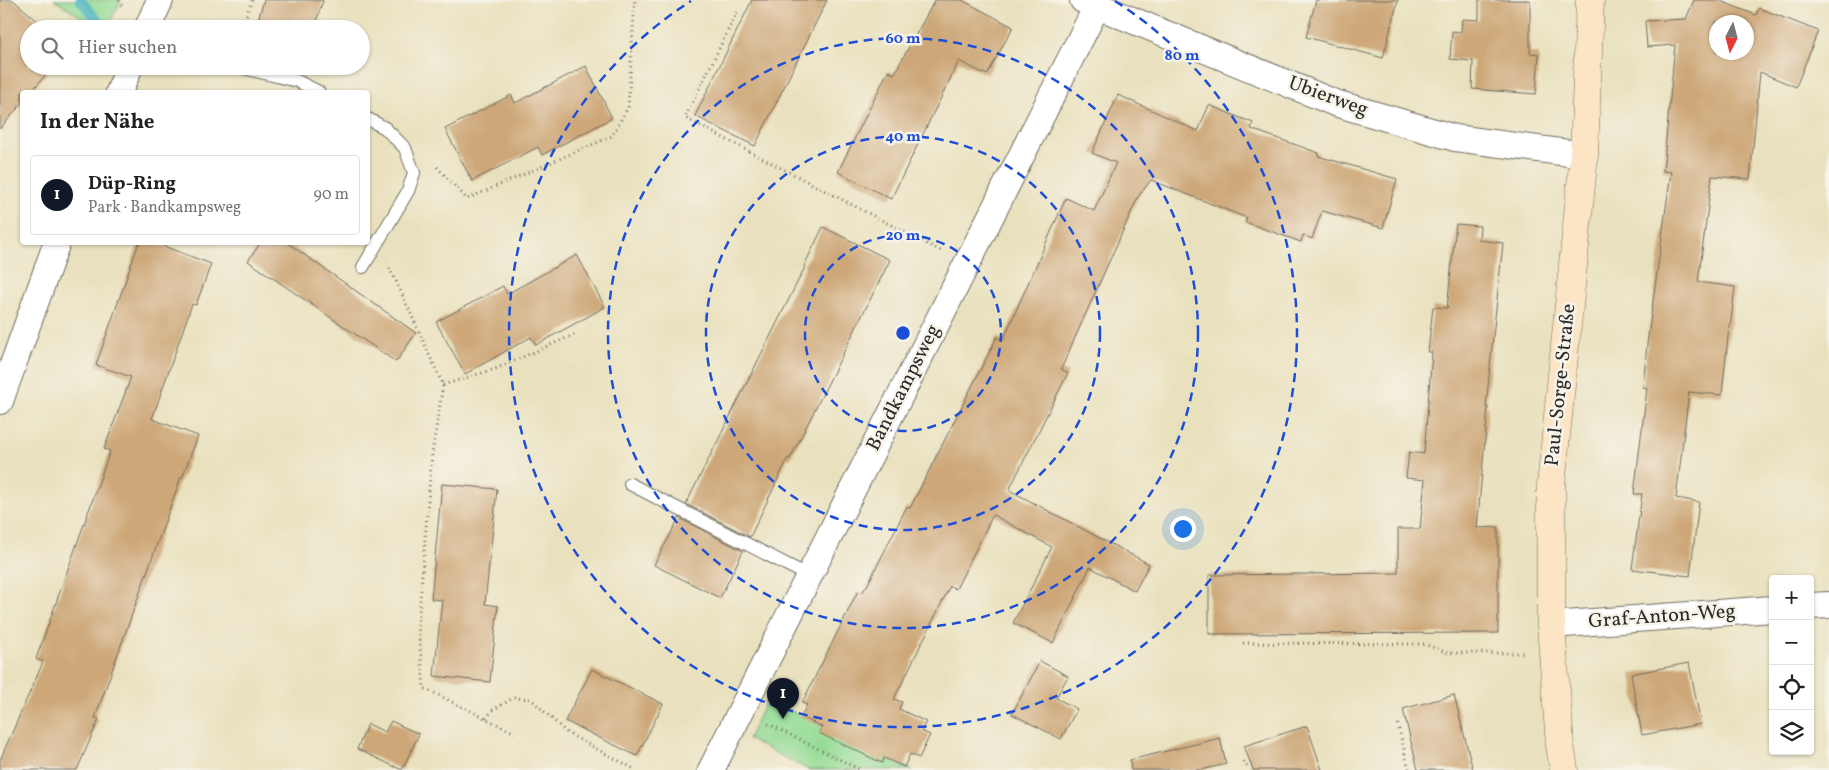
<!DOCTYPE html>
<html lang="de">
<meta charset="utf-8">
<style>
body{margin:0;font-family:Vollkorn,serif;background:#f2f2f2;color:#202124}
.controls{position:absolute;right:15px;bottom:15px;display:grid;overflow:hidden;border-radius:5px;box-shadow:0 1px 4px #0004}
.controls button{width:45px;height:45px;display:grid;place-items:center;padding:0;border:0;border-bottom:1px solid #e0e0e0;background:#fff;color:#202124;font:25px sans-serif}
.compass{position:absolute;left:1709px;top:15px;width:45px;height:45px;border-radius:50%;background:#fff;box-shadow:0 1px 4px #0004;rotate:186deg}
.you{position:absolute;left:1182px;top:528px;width:18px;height:18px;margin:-12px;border:4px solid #fff;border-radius:50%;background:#1a73e8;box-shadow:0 0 0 8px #1a73e833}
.badge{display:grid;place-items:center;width:32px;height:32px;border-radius:50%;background:#111827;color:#fff;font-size:16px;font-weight:700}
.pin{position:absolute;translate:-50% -41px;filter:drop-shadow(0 1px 2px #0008)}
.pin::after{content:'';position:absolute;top:26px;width:18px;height:15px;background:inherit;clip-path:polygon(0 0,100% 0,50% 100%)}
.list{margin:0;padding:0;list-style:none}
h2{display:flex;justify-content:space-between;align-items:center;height:65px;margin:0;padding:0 20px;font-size:21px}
h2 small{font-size:16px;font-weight:400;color:#757577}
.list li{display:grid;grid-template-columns:32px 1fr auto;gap:15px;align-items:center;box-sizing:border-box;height:80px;margin:0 10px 10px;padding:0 10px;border:1px solid #e0e0e0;border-radius:5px}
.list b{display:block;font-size:19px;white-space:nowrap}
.list p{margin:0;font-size:16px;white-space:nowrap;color:#757577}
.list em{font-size:16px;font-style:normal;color:#757577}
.icon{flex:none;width:28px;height:28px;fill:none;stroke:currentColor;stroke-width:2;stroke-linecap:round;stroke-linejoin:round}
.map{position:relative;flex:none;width:1829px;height:770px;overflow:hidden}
.search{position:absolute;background:#fff;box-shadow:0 1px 4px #0004;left:20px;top:20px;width:350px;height:55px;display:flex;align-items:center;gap:12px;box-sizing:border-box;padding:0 18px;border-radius:28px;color:#757577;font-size:19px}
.panel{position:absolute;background:#fff;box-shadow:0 1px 4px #0004;left:20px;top:90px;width:350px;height:155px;border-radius:5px}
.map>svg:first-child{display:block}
.green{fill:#96dc96;stroke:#608460}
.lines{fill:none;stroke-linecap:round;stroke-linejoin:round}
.stream{stroke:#44b4bb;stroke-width:10}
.building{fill:#cda778;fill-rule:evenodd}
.lane-casing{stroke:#6e6b5e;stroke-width:14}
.street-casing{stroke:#6e6b5e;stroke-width:28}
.secondary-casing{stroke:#6e6b5e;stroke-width:29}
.path{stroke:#6e6b5e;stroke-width:3;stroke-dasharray:1 4;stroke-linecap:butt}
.lane{stroke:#fff;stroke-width:12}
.street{stroke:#fff;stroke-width:26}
.secondary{stroke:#fce5c4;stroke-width:28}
.ring{fill:none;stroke:#1d4ed8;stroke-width:2.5;stroke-dasharray:9 6}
.labels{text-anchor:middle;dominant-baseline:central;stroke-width:5;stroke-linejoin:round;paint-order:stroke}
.street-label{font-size:20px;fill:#2b2b2b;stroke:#f7f3e8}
.centre{fill:#1d4ed8;stroke:#f7f3e8;stroke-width:2.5}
.ring-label{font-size:15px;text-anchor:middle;font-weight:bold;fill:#1d4ed8;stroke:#f7f3e8;stroke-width:5;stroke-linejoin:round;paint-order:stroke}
</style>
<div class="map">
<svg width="1829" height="770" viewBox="0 0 1829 770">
<rect width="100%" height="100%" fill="#f7f3e8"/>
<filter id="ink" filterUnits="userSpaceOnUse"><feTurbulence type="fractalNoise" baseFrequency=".02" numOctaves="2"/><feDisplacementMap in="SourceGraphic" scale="10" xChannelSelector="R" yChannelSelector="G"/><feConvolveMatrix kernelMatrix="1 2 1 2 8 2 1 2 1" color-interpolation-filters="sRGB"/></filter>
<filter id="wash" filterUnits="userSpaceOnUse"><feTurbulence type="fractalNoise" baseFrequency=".0096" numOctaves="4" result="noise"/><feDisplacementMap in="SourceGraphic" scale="20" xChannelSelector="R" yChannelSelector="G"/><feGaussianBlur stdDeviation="1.12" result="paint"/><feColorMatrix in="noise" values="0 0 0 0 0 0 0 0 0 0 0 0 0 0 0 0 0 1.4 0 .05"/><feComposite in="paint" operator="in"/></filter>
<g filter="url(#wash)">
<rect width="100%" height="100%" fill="#e9e1be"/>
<!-- green -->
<path class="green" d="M 54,0 L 121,0 L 107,29 L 100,29 Z
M 767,699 L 912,770 L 809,770 L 748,739 Z"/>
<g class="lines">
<!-- stream -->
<path class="stream" d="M 80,0 L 99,22"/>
</g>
<g id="blocks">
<!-- building -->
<path class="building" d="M 0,0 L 13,0 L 47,29 L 29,29 L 29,66 L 53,66 L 31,92 L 22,92 L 22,103 L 0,129 Z
M 264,0 L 323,0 L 314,29 L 255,29 Z
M 752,0 L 827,0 L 755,146 L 695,116 Z
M 935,0 L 962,0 L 1013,27 L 987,75 L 959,61 L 891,199 L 838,172 L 888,71 L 894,74 Z
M 1316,0 L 1398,0 L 1383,58 L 1306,37 Z
M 1479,0 L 1530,0 L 1530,53 L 1539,54 L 1536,94 L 1472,89 L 1473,61 L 1450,59 L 1452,31 L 1461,32 L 1462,19 L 1479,20 Z
M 1694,0 L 1718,0 L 1756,15 L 1759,8 L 1818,31 L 1796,87 L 1760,72 L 1750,179 L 1712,176 L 1698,282 L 1735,287 L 1730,328 L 1729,327 L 1722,395 L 1689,392 L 1676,498 L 1699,502 L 1690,576 L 1632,569 L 1642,494 L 1634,494 L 1647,388 L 1643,387 L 1647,344 L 1671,172 L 1663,171 L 1675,45 L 1647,47 L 1645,21 L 1686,19 ZM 1716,22 L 1746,22 L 1746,52 L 1716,52 Z
M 586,66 L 612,118 L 542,155 L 538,147 L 472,181 L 445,129 L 511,95 L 515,103 Z
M 1118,95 L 1198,131 L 1209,105 L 1253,123 L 1251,129 L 1319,153 L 1318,156 L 1397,179 L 1383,228 L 1322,211 L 1312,239 L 1303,235 L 1301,242 L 1245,222 L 1247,218 L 1151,180 L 1138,197 L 1061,369 L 1068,373 L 1009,490 L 1149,564 L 1135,591 L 1090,567 L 1053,643 L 1013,623 L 1052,547 L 993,515 L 956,589 L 950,586 L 894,699 L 902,702 L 899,709 L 926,722 L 921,731 L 930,735 L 919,758 L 910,754 L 904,767 L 884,758 L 882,763 L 819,733 L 822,727 L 801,717 L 807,705 L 802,703 L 858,591 L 862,593 L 868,584 L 907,506 L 910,508 L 997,337 L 1003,340 L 1066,198 L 1094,211 L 1116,163 L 1092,153 Z
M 1456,224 L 1480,226 L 1479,240 L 1503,243 L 1492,346 L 1486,407 L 1488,407 L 1477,528 L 1498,527 L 1498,633 L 1209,634 L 1209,575 L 1398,573 L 1398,529 L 1420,529 L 1425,480 L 1406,478 L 1409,452 L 1424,454 L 1432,352 L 1428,352 L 1433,307 L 1447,308 Z
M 823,227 L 890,260 L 790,459 L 788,458 L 750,537 L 686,504 L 805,267 L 804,266 Z
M 139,242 L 153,242 L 211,264 L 196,305 L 192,304 L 152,419 L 198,436 L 182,478 L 181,477 L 95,718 L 99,719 L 77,770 L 0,770 L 0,760 L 43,662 L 36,659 L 110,451 L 104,449 L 131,377 L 96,365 Z
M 261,242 L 286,242 L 416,333 L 396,362 L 248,261 Z
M 577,255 L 605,307 L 536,345 L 531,337 L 465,374 L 436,322 L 503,286 L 507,294 Z
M 442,484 L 497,489 L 485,604 L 498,606 L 490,682 L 434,676 L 442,600 L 431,599 Z
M 679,518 L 743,551 L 720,598 L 654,565 Z
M 1040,661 L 1068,676 L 1056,698 L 1077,709 L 1061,739 L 1012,714 Z
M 1689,663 L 1701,724 L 1642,735 L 1631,674 Z
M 592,669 L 663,704 L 637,756 L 565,721 Z
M 1454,695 L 1473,770 L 1418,770 L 1403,709 Z
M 391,721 L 419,734 L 402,770 L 357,749 L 368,724 L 385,732 Z
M 1307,726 L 1322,770 L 1253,770 L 1244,746 Z
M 1220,738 L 1226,764 L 1201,770 L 1131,770 L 1130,760 Z"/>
</g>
</g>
<g filter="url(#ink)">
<use href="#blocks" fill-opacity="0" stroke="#6e6b5e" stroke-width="1"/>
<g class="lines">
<!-- lane casing -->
<g class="lane-casing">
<path id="lane" d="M 235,66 L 297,81 L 319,92
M 363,267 L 408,191 L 414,173 L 405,148 L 385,128 L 368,119
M 630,484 L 809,576"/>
</g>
<!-- street casing -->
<g class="street-casing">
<path id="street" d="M 1083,0 L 1335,103 L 1455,138 L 1584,155
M 147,29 L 160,0
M 119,92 L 130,66
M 0,401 L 57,242
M 1810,606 L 1829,605
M 1551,625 L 1773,609
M 711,770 L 1097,6"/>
</g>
<!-- secondary casing -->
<g class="secondary-casing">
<path id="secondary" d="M 1564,770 L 1560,745 L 1551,625 L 1551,486 L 1584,155 L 1590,0"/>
</g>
<!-- path -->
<path class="path" d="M 119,0 L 123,9
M 737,12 L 685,118 L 941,251
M 241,29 L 252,0
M 437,167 L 467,199 L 612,136 L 628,107 L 635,0
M 389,268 L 396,281 L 443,385 L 432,453 L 418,625 L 424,688 L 515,733
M 443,385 L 495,369 L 578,333
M 1243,643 L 1424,644 L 1448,653 L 1523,653
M 486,718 L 493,710 L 513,698 L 531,699 L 567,733 L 636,770
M 768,724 L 861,770
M 1398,724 L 1409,770
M 1244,761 L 1248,770"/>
<!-- lane -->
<use href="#lane" class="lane"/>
<!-- street -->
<use href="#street" class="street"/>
<!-- secondary -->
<use href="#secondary" class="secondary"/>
</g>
</g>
<!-- distance rings -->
<g class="ring">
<circle cx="903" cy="333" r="98"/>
<circle cx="903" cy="333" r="197"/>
<circle cx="903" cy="333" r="295"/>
<path d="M1115 1A394 394 0 1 1 691 1"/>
</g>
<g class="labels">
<!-- street labels -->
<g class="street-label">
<text transform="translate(1328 97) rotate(20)">Ubierweg</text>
<text transform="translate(1561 385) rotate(-84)">Paul-Sorge-Straße</text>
<text transform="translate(904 388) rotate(-63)">Bandkampsweg</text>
<text transform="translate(1662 617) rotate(-4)">Graf-Anton-Weg</text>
</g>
</g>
<circle cx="903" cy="333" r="8" class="centre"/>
<g class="ring-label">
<text x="903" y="43">60 m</text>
<text x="1182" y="60">80 m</text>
<text x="903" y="141">40 m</text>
<text x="903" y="240">20 m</text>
</g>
</svg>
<div class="controls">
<button>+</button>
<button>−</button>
<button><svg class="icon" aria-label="locate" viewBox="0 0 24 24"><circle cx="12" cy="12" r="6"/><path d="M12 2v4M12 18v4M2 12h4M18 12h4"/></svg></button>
<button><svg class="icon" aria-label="layers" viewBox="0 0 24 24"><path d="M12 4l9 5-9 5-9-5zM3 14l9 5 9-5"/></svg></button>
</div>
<svg class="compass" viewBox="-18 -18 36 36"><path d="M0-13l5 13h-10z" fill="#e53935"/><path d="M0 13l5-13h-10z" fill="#757577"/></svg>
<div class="you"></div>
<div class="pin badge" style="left:783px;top:719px">1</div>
<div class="search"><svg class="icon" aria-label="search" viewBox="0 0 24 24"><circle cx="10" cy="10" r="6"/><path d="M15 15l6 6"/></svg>Hier suchen</div>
<section class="panel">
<h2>In der Nähe<small></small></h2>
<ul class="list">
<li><span class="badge">1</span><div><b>Düp-Ring</b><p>Park · Bandkampsweg</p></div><em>90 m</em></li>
</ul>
</section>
</div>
